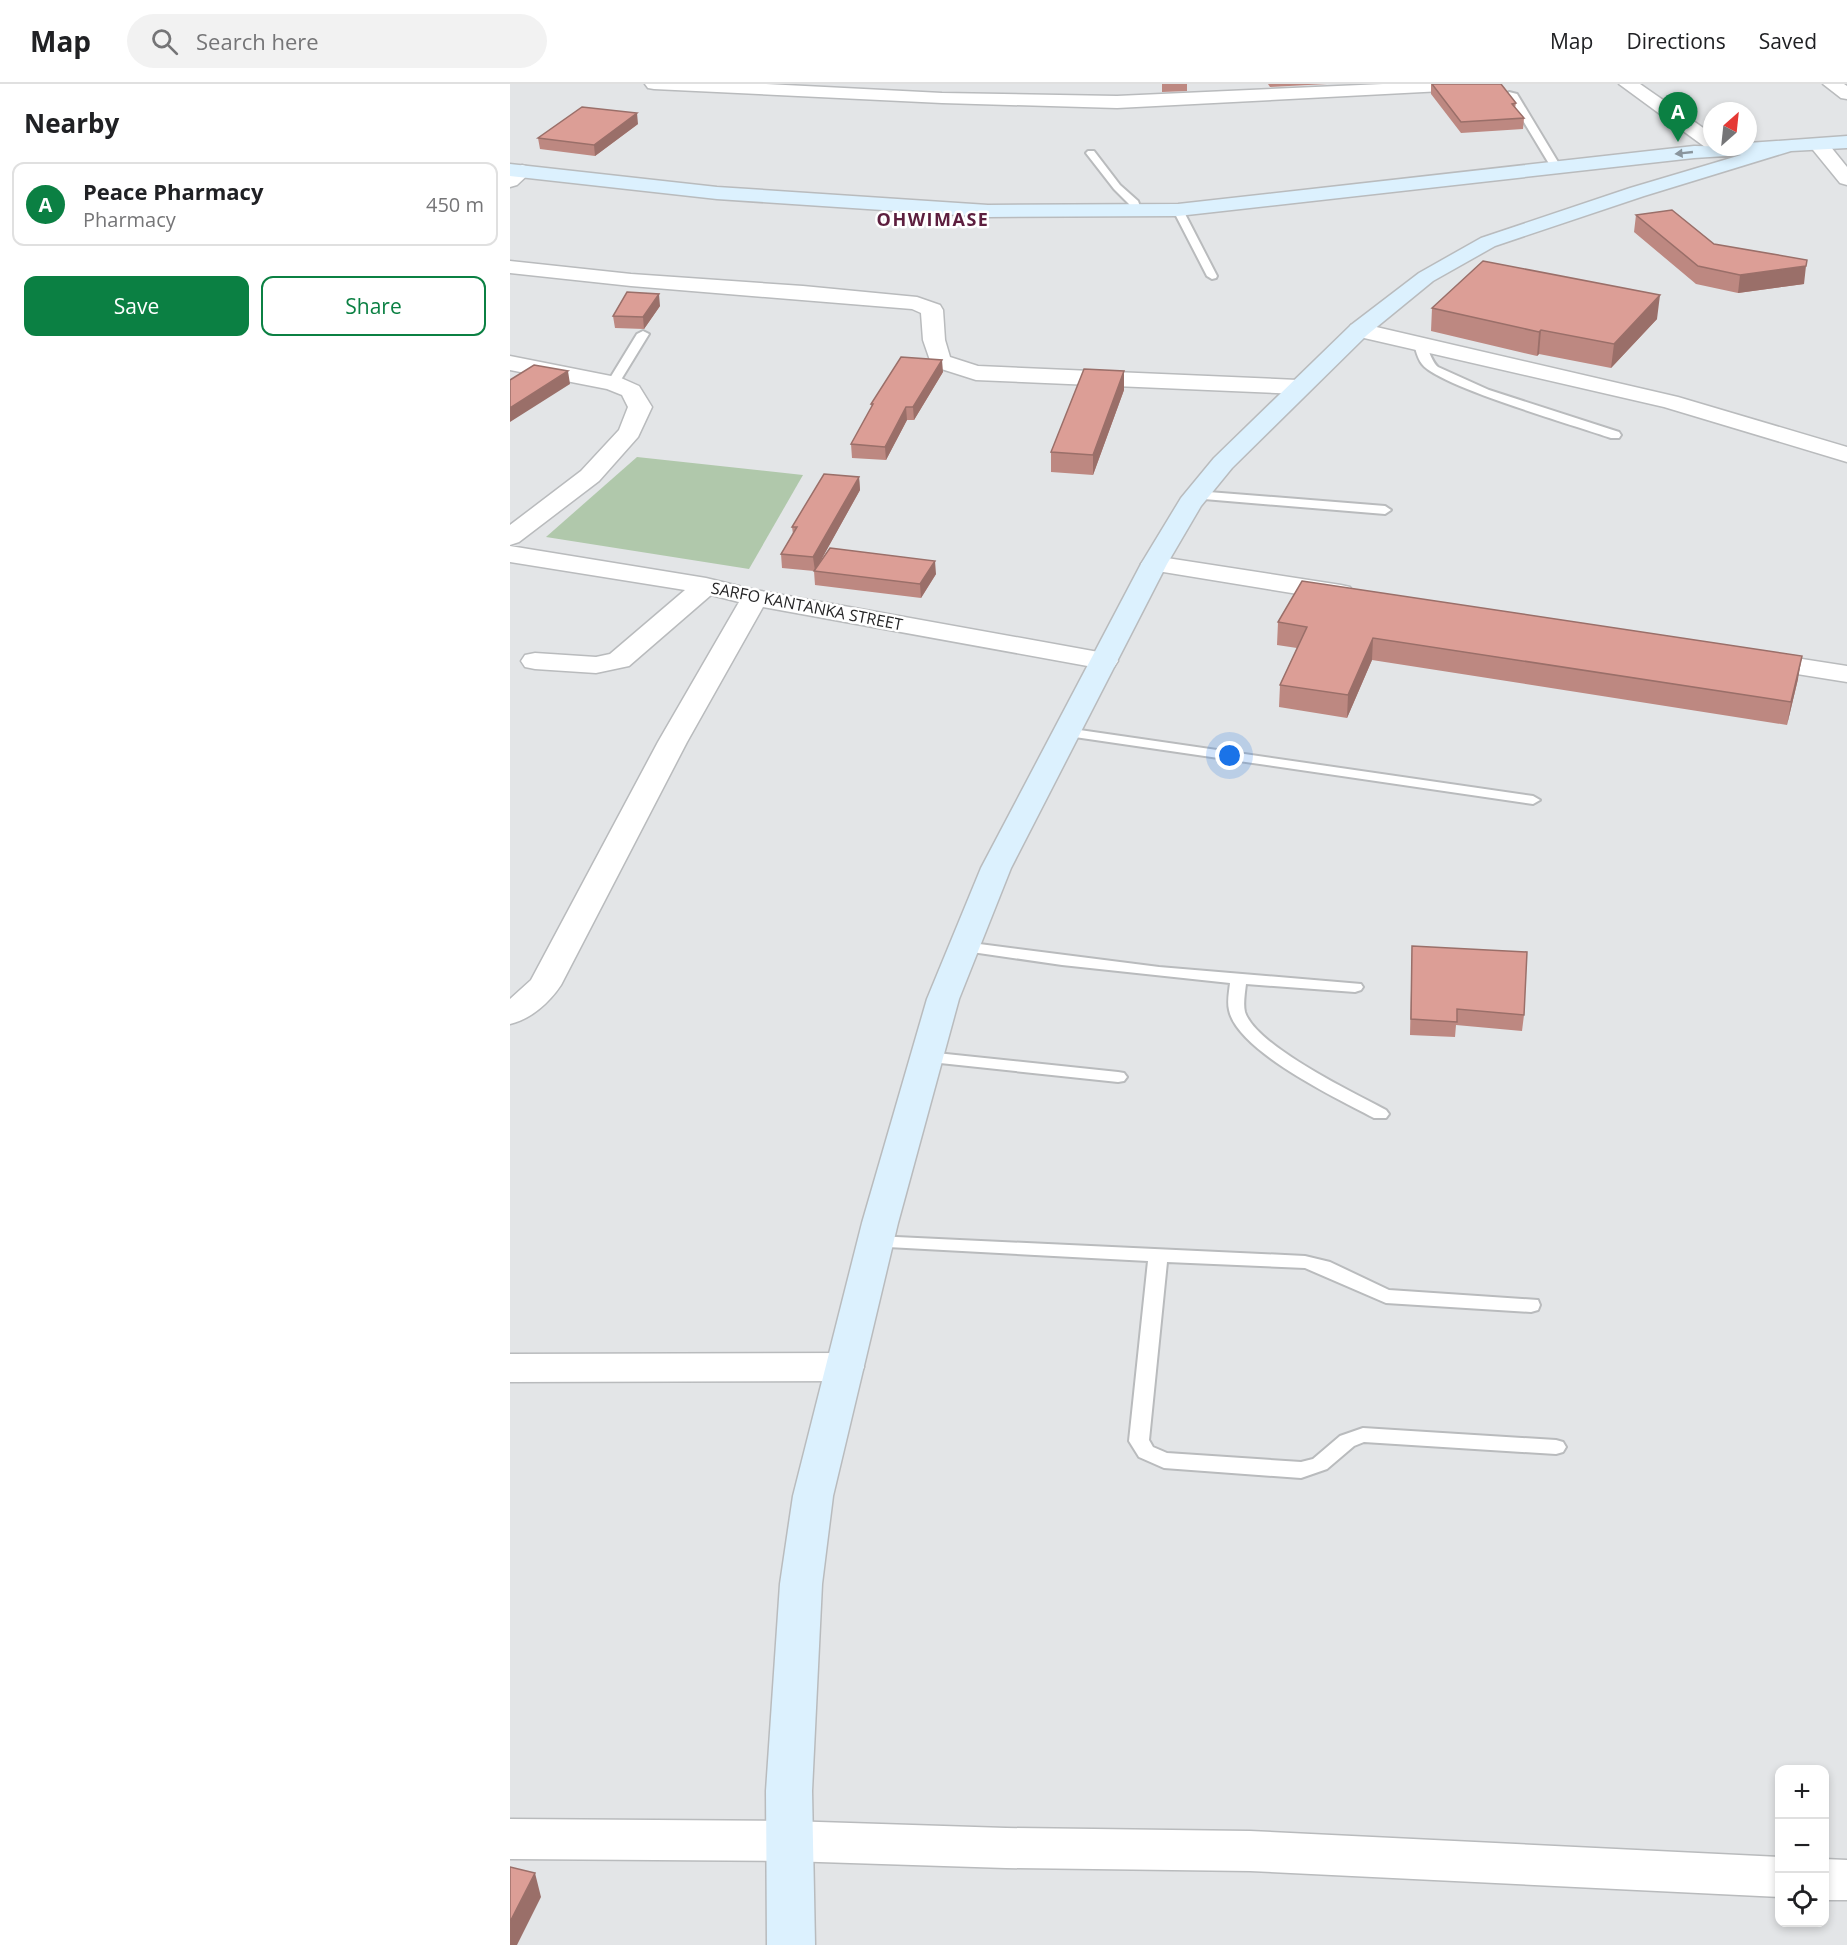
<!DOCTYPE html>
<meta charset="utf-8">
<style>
body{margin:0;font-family:"Open Sans",sans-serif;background:#f2f2f2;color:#202124}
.controls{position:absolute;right:18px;bottom:18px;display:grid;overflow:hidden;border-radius:12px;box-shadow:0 3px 9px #0003}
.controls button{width:54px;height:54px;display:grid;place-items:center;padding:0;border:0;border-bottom:2px solid #e0e0e0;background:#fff;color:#202124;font:30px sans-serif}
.compass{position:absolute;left:1193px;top:18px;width:54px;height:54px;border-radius:50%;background:#fff;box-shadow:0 3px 9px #0003;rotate:27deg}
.you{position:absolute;left:720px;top:672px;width:21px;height:21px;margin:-15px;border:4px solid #fff;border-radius:50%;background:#1a73e8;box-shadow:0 0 0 9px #1a73e833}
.badge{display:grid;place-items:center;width:39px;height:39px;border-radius:50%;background:#0b8043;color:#fff;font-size:20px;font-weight:700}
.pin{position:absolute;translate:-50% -50px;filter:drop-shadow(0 2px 3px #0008)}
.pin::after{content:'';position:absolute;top:32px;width:21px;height:18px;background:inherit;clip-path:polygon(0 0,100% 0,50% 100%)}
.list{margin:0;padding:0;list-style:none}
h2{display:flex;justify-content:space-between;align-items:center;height:78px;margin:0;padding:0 24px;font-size:26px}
h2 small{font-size:20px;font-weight:400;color:#757577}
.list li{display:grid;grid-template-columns:39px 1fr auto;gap:18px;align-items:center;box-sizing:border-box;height:84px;margin:0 12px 12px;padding:0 12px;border:2px solid #e0e0e0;border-radius:12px}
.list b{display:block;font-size:22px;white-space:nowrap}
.list p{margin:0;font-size:20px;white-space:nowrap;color:#757577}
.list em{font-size:20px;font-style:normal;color:#757577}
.actions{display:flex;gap:12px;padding:18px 24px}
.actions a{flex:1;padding:14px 0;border:2px solid #0b8043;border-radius:12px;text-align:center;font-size:21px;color:#0b8043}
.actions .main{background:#0b8043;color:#fff}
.icon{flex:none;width:33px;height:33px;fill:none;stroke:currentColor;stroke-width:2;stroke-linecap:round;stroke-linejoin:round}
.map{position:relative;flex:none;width:1337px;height:1861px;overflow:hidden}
header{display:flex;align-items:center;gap:36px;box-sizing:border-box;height:84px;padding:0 30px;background:#fff;border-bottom:2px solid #e0e0e0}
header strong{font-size:28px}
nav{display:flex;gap:33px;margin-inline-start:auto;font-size:21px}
.search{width:420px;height:54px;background:#f2f2f2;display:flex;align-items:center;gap:15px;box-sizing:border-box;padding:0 21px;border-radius:33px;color:#757577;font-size:22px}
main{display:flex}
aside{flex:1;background:#fff}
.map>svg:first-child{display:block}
.green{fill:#b0c8ab}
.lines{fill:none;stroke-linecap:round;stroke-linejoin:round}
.lane-casing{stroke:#b9bbbd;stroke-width:4}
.street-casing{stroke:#b9bbbd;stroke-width:3}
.secondary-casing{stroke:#b9bbbd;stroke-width:3}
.lane{fill:#fff;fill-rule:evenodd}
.street{fill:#fff;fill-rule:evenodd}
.secondary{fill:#dcf1fe;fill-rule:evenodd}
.wall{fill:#bd8881}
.shaded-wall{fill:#9a6f69}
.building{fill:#dc9e96;stroke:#9a6f69;stroke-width:1.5}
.oneway{fill:#8a959d}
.labels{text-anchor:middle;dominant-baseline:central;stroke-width:5;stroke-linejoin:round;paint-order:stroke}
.street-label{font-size:16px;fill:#252526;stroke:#fff}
.far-district-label{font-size:18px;font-weight:bold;letter-spacing:1.5px;fill:#5d1e3e;stroke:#fff}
</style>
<header>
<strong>Map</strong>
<div class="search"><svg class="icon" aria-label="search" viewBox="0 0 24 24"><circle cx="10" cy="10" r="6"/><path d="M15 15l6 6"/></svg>Search here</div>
<nav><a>Map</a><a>Directions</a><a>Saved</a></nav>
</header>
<main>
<aside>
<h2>Nearby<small></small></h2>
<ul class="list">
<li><span class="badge">A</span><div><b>Peace Pharmacy</b><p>Pharmacy</p></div><em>450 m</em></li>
</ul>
<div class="actions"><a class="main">Save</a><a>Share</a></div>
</aside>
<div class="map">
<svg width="1337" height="1861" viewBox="0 0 1337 1861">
<rect width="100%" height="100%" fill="#e3e5e7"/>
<!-- green -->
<path class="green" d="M 127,373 L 293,391 L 239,485 L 36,453 Z"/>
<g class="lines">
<!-- lane casing -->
<g class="lane-casing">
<path id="lane" d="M 999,8 L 1007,10 L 1051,83 L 1049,85 L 1041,83 L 997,10 Z
M 578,67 L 584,67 L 610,101 L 628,117 L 632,128 L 631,130 L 623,130 L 619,120 L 604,105 L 576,69 Z
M 664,124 L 673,126 L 707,192 L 706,194 L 702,195 L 697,192 L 663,126 Z
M 133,247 L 139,250 L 109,299 L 103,302 L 99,301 L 97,299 L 127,250 Z
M 909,255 C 919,259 919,275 928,283 L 979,306 L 1109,348 L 1111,351 L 1109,354 L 1101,354 C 1067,342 928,302 912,280 C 907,274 906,265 903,258 Z
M 686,407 L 875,422 L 881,426 L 875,430 L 682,414 L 680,411 L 682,408 Z
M 556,644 L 1023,712 L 1030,716 L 1023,720 L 551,651 L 549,648 Z
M 454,858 L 649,883 L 851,900 L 853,903 L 851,906 L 845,908 L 736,900 C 735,909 733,920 735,928 C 746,962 844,1009 876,1026 L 879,1030 L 876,1034 L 864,1034 C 828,1015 727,967 719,926 C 717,918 719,908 720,899 L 552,881 L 448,866 L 446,863 Z
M 417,968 L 608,988 L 614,989 L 617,993 L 614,997 L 608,998 L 411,977 L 409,973 L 411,969 Z
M 365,1152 L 795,1172 L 820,1178 L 879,1206 L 1028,1216 L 1030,1221 L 1028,1226 L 1021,1228 L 876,1219 L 795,1184 L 657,1178 L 639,1356 L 643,1363 L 657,1369 L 791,1378 L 803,1375 L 830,1352 L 853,1344 L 1046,1356 L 1053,1358 L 1056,1363 L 1053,1368 L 1046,1370 L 854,1358 L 844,1362 L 817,1385 L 791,1394 L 654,1384 L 629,1373 L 619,1357 L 638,1177 L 359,1162 L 356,1158 L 359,1154 Z"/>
</g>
<!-- street casing -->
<g class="street-casing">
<path id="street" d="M 135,0 L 256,0 L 432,9 L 607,12 L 873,0 L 980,0 L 977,4 L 971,5 L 607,24 L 432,19 L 144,5 L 138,4 Z
M 1109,0 L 1130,0 L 1202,50 L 1202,63 L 1209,63 L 1195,63 Z
M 1313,0 L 1334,0 L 1337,2 L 1337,15 L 1331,14 Z
M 1309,55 L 1316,57 L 1337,83 L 1337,101 L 1330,99 L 1299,61 L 1302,57 Z
M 12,81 L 19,83 L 22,87 L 7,101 L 0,103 L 0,87 Z
M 0,177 L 121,190 L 293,202 L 407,213 L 430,221 L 433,226 L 435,256 L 440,273 L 468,282 L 788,296 L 796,298 L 799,303 L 796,308 L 788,310 L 466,296 L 422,282 L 413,256 L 411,229 L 402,225 L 121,202 L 0,189 Z
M 849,239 L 1168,313 L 1337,363 L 1337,378 L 1154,323 L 841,251 L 838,246 L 841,241 Z
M 0,272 L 111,294 L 129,302 L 142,323 L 128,353 L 89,397 L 9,458 L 0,461 L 0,441 L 71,387 L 109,346 L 118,323 L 112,311 L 97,305 L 0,286 Z
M 0,462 L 196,494 L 245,506 L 594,569 L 604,571 L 608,577 L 604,583 L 594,585 L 253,523 L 177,658 L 51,901 C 39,919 21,935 0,940 L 0,915 L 21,896 L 148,658 L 229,518 L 201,511 L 119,582 L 86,589 L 25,585 L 15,583 L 11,577 L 15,571 L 25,569 L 86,573 L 100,570 L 175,506 L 0,478 Z
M 644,472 L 831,501 L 840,503 L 844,509 L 840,515 L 831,517 L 635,485 L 631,480 L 635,475 Z
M 1247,568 L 1337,582 L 1337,598 L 1237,582 L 1233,576 L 1237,570 Z
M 335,1269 L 349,1273 L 354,1283 L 349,1293 L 335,1297 L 0,1298 L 0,1270 Z
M 0,1735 L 278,1737 L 496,1744 L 740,1747 L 1270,1773 L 1270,1813 L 740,1787 L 496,1784 L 278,1777 L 0,1775 Z
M 1314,1775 L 1337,1776 L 1337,1816 L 1314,1816 Z"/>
</g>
<!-- secondary casing -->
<g class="secondary-casing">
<path id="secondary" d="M 1337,52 L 1337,64 L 1281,67 L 1134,112 L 985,162 L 923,197 L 857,251 L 722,384 L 691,422 L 657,480 L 501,784 L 449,915 L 388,1139 L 323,1412 L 312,1500 L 302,1707 L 305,1861 L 257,1861 L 256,1707 L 270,1500 L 283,1412 L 352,1139 L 417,915 L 471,784 L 631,480 L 671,414 L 704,374 L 841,241 L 909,189 L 971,154 L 1120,104 L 1231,71 L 1184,74 L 668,132 L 478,133 L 207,115 L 0,92 L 0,80 L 207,103 L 478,121 L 668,120 L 1184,62 L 1238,63 L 1238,59 Z"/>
</g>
<!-- lane -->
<use href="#lane" class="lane"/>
<!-- street -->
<use href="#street" class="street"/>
<!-- secondary -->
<use href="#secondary" class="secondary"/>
</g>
<!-- wall -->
<path class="wall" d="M 652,0 L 677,0 L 677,7 L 652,8 Z
M 758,0 L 817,0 L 760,3 Z
M 921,0 L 1006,19 L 1005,24 L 1014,34 L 1013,45 L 951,49 L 921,10 Z
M 128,40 L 85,72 L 30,65 L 28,54 Z
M 1126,131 L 1204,160 L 1294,200 L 1228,209 L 1186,200 L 1124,148 Z
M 150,222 L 134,245 L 105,244 L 103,232 Z
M 922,224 L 1147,235 L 1101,284 L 1029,270 L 1027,272 L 921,247 Z
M 614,287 L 614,306 L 583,391 L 541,388 L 541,368 Z
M 433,288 L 404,336 L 397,336 L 376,376 L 342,374 L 341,360 L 362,323 L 361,320 Z
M 349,393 L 350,406 L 307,483 L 426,490 L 411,514 L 305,501 L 304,487 L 272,484 L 271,470 L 283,450 L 282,443 Z
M 768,538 L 1288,595 L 1277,641 L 862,576 L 837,634 L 769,623 L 770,601 L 787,564 L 767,561 Z
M 902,862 L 1014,931 L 1012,947 L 946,941 L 945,953 L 900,951 Z"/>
<!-- shaded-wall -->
<path class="shaded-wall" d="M 127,29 L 128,40 L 85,72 L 84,61 Z
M 1296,182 L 1294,200 L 1228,209 L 1230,191 Z
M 149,210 L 150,222 L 134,245 L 133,233 Z
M 1150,211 L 1147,235 L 1101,284 L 1104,260 Z
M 1031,246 L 1029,270 L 1027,272 L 1029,248 Z
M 432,276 L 433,288 L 404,336 L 403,323 Z
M 58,287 L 60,300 L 0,338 L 0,324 Z
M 614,287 L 614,306 L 583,391 L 583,371 Z
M 396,323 L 397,336 L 376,376 L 375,363 Z
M 349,393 L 350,406 L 305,487 L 303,473 Z
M 425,477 L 426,490 L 411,514 L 410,500 Z
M 863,554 L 862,576 L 837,634 L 838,611 Z
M 1292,572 L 1288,595 L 1277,641 L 1281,618 Z
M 25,1789 L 31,1813 L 7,1861 L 0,1861 L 0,1838 Z"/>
<!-- building -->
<path class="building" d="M 922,0 L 991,0 L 1006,19 L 1002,20 L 1014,34 L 951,38 Z
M 72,23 L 127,29 L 84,61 L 28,54 Z
M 1162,126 L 1204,160 L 1297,176 L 1296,182 L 1230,191 L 1188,182 L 1126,131 Z
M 973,177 L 1150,211 L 1104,260 L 1031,246 L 1029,248 L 922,224 Z
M 117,208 L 149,210 L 133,233 L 103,232 Z
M 391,273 L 432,276 L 403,323 L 396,323 L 375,363 L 341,360 L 363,320 L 361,320 Z
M 24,281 L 58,287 L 0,324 L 0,296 Z
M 574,285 L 614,287 L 583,371 L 541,368 Z
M 314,390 L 349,393 L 303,473 L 271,470 L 287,443 L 282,443 Z
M 320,464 L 425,477 L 410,500 L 304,487 Z
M 792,497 L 1292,572 L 1281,618 L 863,554 L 838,611 L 770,601 L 797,543 L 768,538 Z
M 902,862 L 1017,868 L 1014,931 L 947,925 L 947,938 L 901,935 Z
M 0,1783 L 25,1789 L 0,1838 Z"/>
<!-- one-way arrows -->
<defs><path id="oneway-solid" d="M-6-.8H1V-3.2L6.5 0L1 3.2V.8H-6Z" transform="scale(1.5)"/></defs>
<use class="oneway" href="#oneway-solid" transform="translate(1174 69) rotate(174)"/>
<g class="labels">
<!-- street labels -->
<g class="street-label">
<text transform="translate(297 522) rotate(11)">SARFO KANTANKA STREET</text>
</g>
<!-- far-district labels -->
<g class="far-district-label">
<text x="423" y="135">OHWIMASE</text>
</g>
</g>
</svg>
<div class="controls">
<button>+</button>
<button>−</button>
<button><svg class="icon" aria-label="locate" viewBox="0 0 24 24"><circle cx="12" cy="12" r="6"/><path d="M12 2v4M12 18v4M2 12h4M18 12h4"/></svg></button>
</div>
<svg class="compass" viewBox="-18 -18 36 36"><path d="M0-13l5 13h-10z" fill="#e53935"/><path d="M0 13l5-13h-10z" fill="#757577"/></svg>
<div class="you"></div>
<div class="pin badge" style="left:1168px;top:58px">A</div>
</div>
</main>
